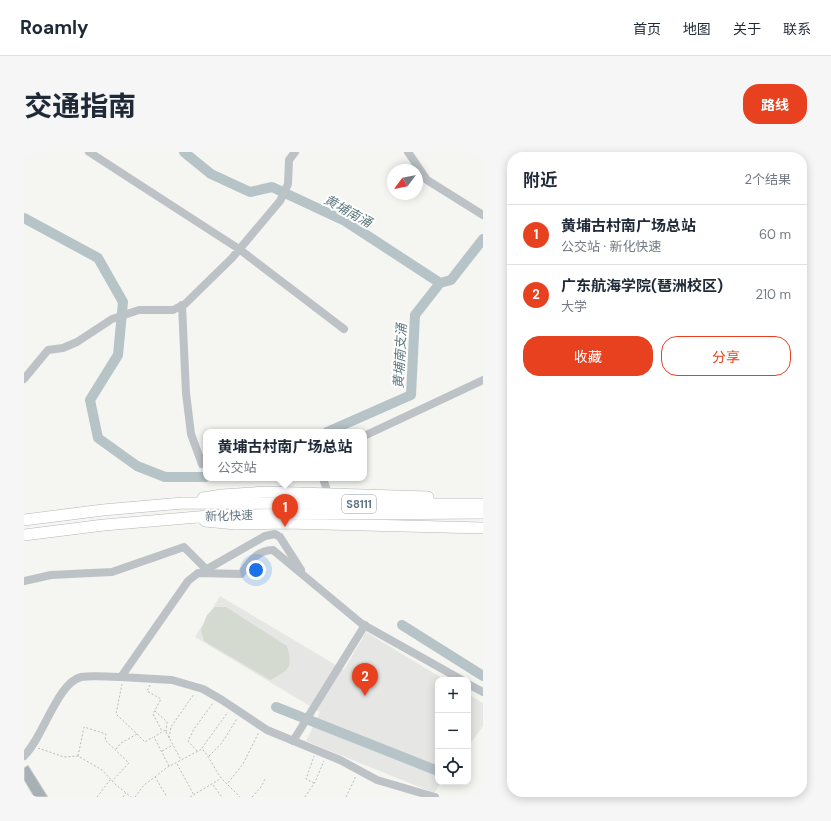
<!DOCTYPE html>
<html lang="zh">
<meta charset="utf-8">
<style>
body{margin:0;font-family:"DM Sans","Noto Sans SC",sans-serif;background:#f6f6f7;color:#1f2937}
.controls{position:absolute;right:12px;bottom:12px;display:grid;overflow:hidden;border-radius:8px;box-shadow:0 2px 10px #0003}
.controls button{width:36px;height:36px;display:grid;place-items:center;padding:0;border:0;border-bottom:1px solid #e0e1e3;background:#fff;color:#1f2937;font:20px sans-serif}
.compass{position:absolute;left:363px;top:12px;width:36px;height:36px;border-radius:50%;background:#fff;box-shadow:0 2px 10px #0003;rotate:238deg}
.you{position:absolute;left:232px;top:418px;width:14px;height:14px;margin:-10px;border:3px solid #fff;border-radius:50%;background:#1a73e8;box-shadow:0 0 0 6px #1a73e833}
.badge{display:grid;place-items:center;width:26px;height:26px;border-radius:50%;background:#e8411f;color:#fff;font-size:13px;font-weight:700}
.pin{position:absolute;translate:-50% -33px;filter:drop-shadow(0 1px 2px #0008)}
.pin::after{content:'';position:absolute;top:21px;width:14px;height:12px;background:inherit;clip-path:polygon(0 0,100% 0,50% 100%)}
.popup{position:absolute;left:179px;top:277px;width:164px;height:52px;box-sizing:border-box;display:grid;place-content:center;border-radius:8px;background:#fff;filter:drop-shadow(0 1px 3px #0005);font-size:13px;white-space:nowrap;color:#747a83}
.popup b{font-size:15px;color:#1f2937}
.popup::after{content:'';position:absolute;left:50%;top:100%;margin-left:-8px;border:8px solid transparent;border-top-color:#fff}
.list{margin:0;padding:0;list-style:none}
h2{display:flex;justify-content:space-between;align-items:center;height:52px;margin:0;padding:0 16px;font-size:17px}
h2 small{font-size:13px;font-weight:400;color:#747a83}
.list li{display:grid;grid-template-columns:26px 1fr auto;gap:12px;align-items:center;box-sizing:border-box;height:60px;padding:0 16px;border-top:1px solid #e0e1e3}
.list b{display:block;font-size:15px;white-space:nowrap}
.list p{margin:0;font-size:13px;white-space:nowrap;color:#747a83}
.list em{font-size:13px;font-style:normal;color:#747a83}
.actions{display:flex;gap:8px;padding:12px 16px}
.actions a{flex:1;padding:9px 0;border:1px solid #e8411f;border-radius:16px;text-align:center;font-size:14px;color:#e8411f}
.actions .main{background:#e8411f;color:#fff}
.icon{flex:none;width:22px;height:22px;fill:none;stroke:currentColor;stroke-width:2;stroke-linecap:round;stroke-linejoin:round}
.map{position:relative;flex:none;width:459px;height:645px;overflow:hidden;border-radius:16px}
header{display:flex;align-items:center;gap:24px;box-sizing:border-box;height:56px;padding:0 20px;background:#fff;border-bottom:1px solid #e0e1e3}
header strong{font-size:19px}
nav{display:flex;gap:22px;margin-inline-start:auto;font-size:14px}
.intro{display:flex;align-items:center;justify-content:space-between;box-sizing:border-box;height:96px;padding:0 24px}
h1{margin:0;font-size:28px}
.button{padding:10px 18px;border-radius:16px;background:#e8411f;color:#fff;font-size:14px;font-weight:700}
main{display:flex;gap:24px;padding:0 24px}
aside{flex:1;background:#fff;border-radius:16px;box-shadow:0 2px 10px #0003}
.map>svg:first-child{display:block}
.built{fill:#e6e7e5}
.green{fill:#d5dad0}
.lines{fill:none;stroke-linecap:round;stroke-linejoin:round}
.river{stroke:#b6c4c7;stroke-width:10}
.building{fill:#a7b0b5;stroke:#d7d6d4}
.highway-casing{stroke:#b3b7ba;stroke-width:12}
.path{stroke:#b7bbbd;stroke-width:1;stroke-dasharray:2 2;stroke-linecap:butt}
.minor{stroke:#bdc2c6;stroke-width:8}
.highway{stroke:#fff;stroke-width:11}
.labels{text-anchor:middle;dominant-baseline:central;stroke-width:4;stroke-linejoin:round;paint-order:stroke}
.shield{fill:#fff;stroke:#92a0a9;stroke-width:1}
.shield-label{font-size:11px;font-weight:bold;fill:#637784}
.street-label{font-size:12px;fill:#637784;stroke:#fff}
.water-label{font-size:13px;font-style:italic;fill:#5f7a80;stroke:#fff}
</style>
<header>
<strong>Roamly</strong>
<nav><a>首页</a><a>地图</a><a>关于</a><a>联系</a></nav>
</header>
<div class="intro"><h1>交通指南</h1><a class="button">路线</a></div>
<main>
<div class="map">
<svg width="459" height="645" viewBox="0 0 459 645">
<rect width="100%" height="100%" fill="#f5f5f1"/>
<!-- built -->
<path class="built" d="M 196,444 L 320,518 L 342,480 L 421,528 L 414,528 L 414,630 L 418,630 L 410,641 L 282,589 L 296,560 L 171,485 Z
M 444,542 L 459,551 L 459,574 L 444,595 Z"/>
<!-- green -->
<path class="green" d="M 191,455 L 202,455 L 263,494 C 270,516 264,519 246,528 L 180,489 L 177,478 L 183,463 Z"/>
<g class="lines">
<!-- river -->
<path class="river" d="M 160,0 L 187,22 L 226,40 L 248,35 L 321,69 L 416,131 L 427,128 L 459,87
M 0,66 L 74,106 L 99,150 L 94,203 L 66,248 L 74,286 L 113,314 L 141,325 L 182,325
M 303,280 L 387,243 L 391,163 L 416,131
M 378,473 L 459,524
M 252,555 L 414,619"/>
</g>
<!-- building -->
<path class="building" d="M 4,613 L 24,645 L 10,645 L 0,628 L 0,616 Z"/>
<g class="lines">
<!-- highway casing -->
<g class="highway-casing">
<path id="highway" d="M 179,346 L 198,343 L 242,340 L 404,345
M 0,368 L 79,358 L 159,351 L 459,352
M 181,369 L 212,372 L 262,371 L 459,376
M 0,383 L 80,373 L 197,363 L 459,361"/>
</g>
<!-- path -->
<path class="path" d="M 126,533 L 123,539 L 137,547 L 129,562 L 138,579
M 131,559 L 143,570 L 142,580
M 113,582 L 121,590 L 129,585
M 145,586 L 147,575 L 170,542
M 14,596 L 40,605 L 54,604 L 78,618 L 91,632 L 107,645
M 178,596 L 204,560
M 92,597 L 97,591 L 113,582 L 92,562 L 98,532
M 138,599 L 149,593
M 173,599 L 164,589 L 170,577 L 189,551
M 54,604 L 60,575 L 82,582 L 81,588 L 105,611 L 88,629
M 185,604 L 197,592 L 213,567
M 153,612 L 170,643
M 145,614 L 130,585 L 141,578 L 157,608
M 131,625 L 142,616 L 178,597 C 188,607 192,623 203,632 L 219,612 L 235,580
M 290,631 L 282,627 L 290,604
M 189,633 L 198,645
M 204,633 L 216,645
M 73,645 L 86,628
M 99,645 L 102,641
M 111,645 L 120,633 L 131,625 L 143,645
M 166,645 L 196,627
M 228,645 L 237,635 L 241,627
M 281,645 L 291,630 L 300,609
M 322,645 L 332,624"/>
<!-- minor -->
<path class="minor" d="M 65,0 L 215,97 L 320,177
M 384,0 L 403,28 L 459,63
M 158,153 L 162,241 L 167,282 L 178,312
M 0,227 L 24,198 L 39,196 L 53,190 L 88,167 L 115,158 L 149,158 L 161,152 L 208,106 L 256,49 L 264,32 L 265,8 L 271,0
M 340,284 L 459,228
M 299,326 L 304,342
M 178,420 L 241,384 L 251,382 L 256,385 L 277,418
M 0,429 L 27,423 L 88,420 L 160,395 L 182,417
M 97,525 L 148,528 L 179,537 L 198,548 L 243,578 L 316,608 L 353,628 L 411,645
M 444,532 L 459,540
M 269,589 L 341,473
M 0,604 C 19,586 33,531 57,525 C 69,523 84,525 97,525 L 164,429 L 174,421 L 217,422 C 226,410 233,398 249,398 L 338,472 L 438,528"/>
<!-- highway -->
<use href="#highway" class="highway"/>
</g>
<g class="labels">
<!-- shield labels -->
<rect class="shield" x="318" y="343" width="34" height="18" rx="3"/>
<g class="shield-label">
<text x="335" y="352">S8111</text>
</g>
<!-- street labels -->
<g class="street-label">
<text transform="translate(205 364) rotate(-2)">新化快速</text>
</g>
<!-- water labels -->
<g class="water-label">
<text transform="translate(324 59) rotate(29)">黄埔南涌</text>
<text transform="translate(376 204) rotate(-87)">黄埔南支涌</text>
</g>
</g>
</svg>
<div class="controls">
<button>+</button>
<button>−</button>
<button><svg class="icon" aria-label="locate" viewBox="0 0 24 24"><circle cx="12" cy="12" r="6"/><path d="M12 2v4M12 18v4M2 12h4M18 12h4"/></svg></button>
</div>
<svg class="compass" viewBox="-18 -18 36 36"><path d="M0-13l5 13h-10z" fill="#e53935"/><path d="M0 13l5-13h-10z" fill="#747a83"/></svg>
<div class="you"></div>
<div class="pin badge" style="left:261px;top:375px">1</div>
<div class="popup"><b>黄埔古村南广场总站</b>公交站</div>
<div class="pin badge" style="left:341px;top:544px">2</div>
</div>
<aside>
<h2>附近<small>2个结果</small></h2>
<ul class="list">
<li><span class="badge">1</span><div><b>黄埔古村南广场总站</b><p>公交站 · 新化快速</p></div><em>60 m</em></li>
<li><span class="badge">2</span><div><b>广东航海学院(琶洲校区)</b><p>大学</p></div><em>210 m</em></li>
</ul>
<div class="actions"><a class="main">收藏</a><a>分享</a></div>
</aside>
</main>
